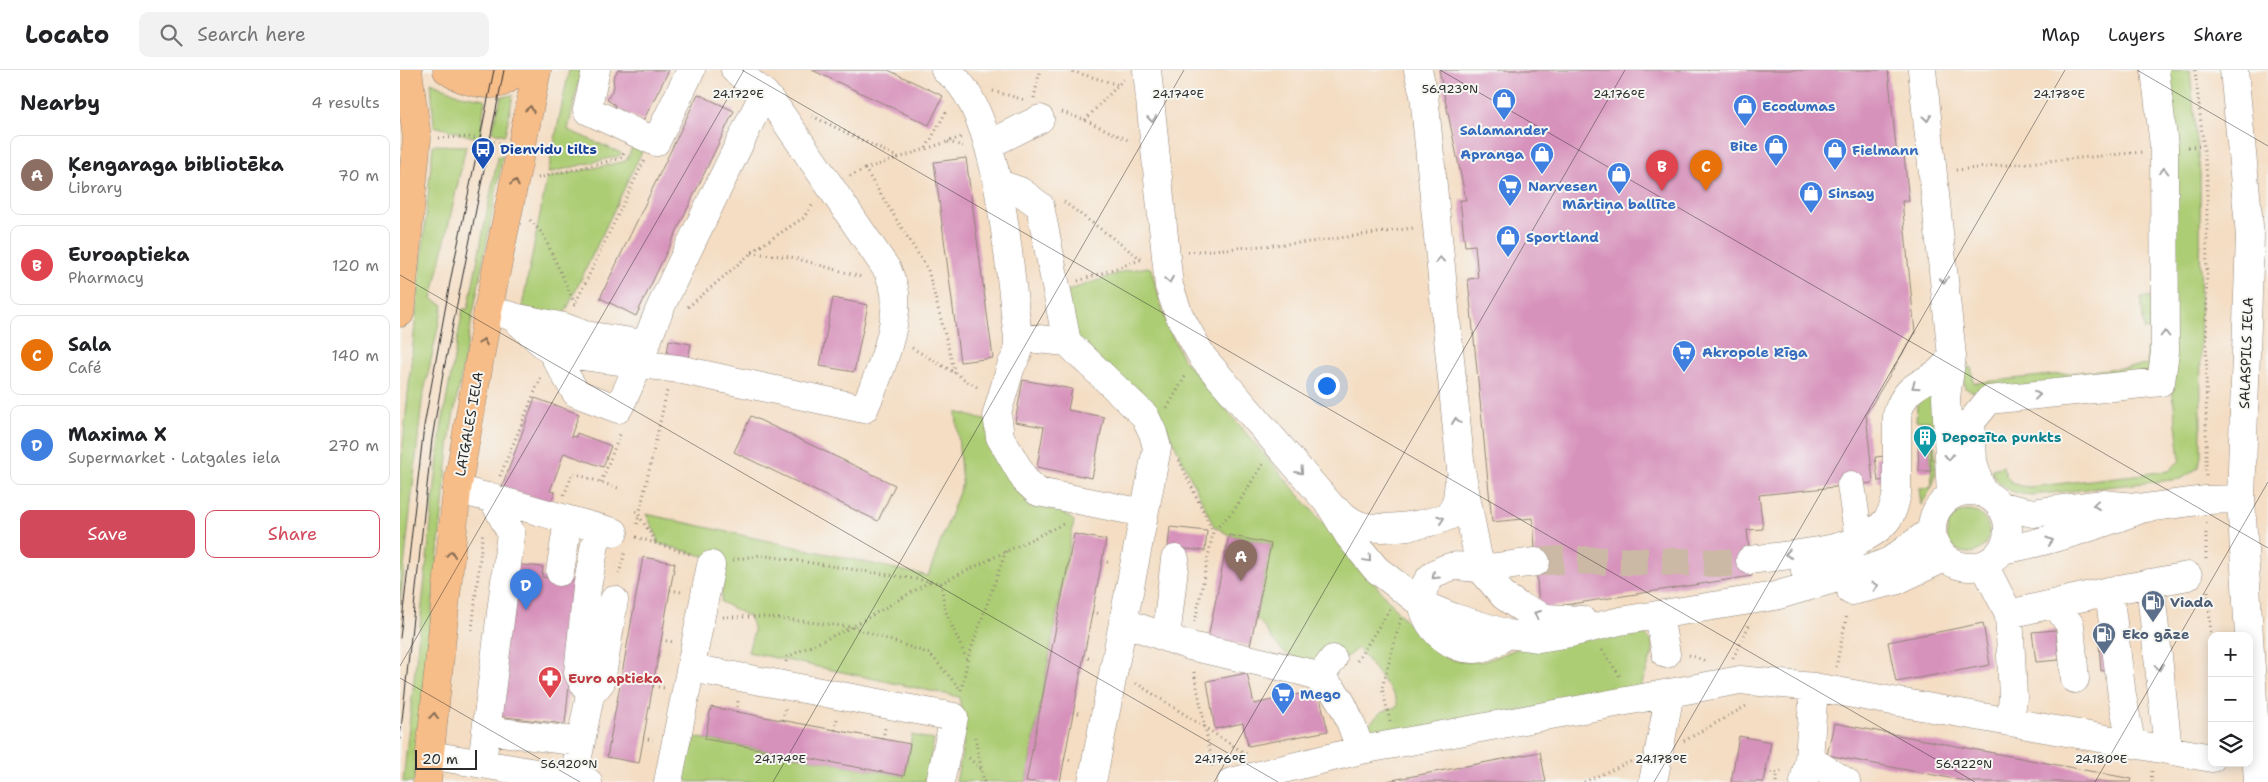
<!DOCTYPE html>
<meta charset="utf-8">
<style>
body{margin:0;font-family:"Shantell Sans",sans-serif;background:#f2f2f2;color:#202124}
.controls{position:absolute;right:15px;bottom:15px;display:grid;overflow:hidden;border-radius:10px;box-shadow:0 2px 12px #0003}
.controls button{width:45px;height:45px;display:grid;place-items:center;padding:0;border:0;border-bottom:1px solid #e0e0e0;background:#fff;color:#202124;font:25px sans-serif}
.scale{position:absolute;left:15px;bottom:12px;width:62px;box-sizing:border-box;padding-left:5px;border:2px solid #2b2b2b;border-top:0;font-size:14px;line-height:18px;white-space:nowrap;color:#2b2b2b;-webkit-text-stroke:4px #f6f6f2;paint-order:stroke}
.you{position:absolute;left:926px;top:315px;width:18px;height:18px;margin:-12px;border:4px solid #fff;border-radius:50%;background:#1a73e8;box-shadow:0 0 0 8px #1a73e833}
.badge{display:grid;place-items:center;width:32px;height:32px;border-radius:50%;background:#d1495b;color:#fff;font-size:16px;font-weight:700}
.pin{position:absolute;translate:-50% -41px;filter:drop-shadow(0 1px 2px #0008)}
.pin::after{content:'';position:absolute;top:26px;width:18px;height:15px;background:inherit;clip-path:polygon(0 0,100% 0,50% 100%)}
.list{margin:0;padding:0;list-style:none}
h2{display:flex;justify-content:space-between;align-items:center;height:65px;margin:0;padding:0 20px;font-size:21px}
h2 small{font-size:16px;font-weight:400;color:#757577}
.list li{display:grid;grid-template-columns:32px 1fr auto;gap:15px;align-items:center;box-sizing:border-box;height:80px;margin:0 10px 10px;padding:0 10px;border:1px solid #e0e0e0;border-radius:10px}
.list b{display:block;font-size:19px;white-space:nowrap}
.list p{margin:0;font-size:16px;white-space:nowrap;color:#757577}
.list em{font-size:16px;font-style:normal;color:#757577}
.actions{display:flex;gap:10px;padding:15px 20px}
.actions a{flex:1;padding:11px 0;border:1px solid #d1495b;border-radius:10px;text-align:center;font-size:18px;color:#d1495b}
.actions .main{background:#d1495b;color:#fff}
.icon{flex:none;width:28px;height:28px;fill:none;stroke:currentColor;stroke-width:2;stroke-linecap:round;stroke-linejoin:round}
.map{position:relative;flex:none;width:1868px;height:712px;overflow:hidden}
header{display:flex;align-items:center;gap:30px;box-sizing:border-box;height:70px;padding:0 25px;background:#fff;border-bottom:1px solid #e0e0e0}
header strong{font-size:24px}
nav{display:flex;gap:28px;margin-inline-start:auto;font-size:18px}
.search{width:350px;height:45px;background:#f2f2f2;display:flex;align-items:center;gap:12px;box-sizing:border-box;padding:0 18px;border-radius:10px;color:#757577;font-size:19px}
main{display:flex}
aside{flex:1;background:#fff}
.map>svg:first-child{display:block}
.green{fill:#adcd74;stroke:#6c7c50}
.building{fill:#d792bb}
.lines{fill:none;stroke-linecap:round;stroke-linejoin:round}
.minor-tunnel{stroke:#ccb9a5;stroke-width:28;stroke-dasharray:28 14;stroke-linecap:butt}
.minor-casing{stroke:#908477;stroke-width:29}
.highway-casing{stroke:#908477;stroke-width:29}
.path{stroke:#908477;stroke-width:3;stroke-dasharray:1 4;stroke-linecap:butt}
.minor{stroke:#fff;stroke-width:28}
.highway{stroke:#f7bd88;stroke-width:28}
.tram{stroke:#2b2b2b;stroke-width:1}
.oneway{stroke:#876d55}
.oneway2{stroke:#a0a0a0}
.ticks{fill:none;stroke:#2b2b2b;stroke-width:1;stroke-opacity:0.45}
.labels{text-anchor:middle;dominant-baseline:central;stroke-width:4;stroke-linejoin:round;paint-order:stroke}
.shop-label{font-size:14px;font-weight:bold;fill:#366cbe;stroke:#f6f6f2;text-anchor:start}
.transit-label{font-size:14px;font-weight:bold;fill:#164399;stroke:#f6f6f2;text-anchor:start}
.street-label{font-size:14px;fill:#2b2b2b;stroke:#f6f6f2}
.culture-label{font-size:14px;font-weight:bold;fill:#0d838f;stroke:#f6f6f2;text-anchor:start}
.service-label{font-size:14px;font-weight:bold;fill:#4e5e75;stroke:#f6f6f2;text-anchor:start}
.health-label{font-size:14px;font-weight:bold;fill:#be3a42;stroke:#f6f6f2;text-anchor:start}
.ticks-label{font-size:12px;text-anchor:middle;fill:#2b2b2b;stroke:#f6f6f2;stroke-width:4;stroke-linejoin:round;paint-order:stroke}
</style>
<header>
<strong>Locato</strong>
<div class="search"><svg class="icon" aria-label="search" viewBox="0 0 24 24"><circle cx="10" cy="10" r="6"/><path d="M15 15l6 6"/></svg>Search here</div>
<nav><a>Map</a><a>Layers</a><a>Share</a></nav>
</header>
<main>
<aside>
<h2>Nearby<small>4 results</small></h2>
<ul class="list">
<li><span class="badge" style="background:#8d6e63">A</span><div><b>Ķengaraga bibliotēka</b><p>Library</p></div><em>70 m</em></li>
<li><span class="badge" style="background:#e0444e">B</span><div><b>Euroaptieka</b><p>Pharmacy</p></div><em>120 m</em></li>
<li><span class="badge" style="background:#e8710a">C</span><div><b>Sala</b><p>Café</p></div><em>140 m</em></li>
<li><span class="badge" style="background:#3f7fe0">D</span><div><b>Maxima X</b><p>Supermarket · Latgales iela</p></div><em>270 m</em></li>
</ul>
<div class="actions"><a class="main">Save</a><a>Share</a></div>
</aside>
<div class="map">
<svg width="1868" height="712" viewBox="0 0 1868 712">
<rect width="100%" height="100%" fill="#f6f6f2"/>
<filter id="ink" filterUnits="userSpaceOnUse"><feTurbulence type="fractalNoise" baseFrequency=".02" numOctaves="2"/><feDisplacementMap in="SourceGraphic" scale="10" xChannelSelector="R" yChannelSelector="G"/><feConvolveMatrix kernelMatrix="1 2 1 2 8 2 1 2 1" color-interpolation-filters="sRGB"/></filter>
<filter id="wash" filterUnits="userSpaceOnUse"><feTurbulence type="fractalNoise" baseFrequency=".0096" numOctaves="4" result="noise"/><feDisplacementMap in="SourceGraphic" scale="20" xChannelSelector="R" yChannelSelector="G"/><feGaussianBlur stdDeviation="1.12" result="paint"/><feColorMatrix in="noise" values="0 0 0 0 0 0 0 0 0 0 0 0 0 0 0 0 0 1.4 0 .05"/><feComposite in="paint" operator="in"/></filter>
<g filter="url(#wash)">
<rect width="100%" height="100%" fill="#f4ddc3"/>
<!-- green -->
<path class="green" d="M 169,0 L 181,0 L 168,60 L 221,83 L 219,86 L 148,103 Z
M 1760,0 L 1790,0 L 1800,105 L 1801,387 L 1798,398 L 1781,409 L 1633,425 C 1612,424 1604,420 1592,403 L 1592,399 L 1603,396 C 1607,413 1615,416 1630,417 L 1769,401 L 1780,390 L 1771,307 Z
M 31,12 L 60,25 L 85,29 L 80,69 L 34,56 Z
M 113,25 L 105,65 L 92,62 L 101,27 Z
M 236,69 L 243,79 L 162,249 L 122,237 L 147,108 L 226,91 Z
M 33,75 L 66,76 L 32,229 L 43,235 L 22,331 L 0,535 L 0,404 Z
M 98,86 L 103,86 L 51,359 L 14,712 L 3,712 L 41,359 L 63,239 L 68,239 Z
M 748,197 L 751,199 L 767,255 L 783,289 L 1024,572 L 1039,584 L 1053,590 L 1071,592 L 1085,591 L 1116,579 L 1196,566 L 1236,562 L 1247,566 L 1252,573 L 1253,582 L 1240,619 L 975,667 L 965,658 L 981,642 L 998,636 L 995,626 L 958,578 C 953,581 948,587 942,589 C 921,598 892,593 877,575 C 869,566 865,556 856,548 L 871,474 L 829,465 L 814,456 L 766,356 L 673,263 L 667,221 L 725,201 Z
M 1741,227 L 1750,227 L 1753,229 L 1750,259 L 1744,260 Z
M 1752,278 L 1751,302 L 1735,308 L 1576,323 L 1565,318 L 1562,301 L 1564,299 L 1571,297 L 1574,313 L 1748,295 L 1746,279 Z
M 1526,326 L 1533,327 L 1534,363 L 1531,363 L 1530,351 L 1516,351 L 1517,335 Z
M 556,342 L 588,351 L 624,427 L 662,442 L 674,451 L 626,712 L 556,712 L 564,672 L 557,670 L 561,640 L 559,627 L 348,582 L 354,561 L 350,547 L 321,532 L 325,492 L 257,473 L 257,466 L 246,444 L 528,506 L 562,414 Z
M 1530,376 L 1535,376 C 1536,407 1538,408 1521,435 L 1519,418 L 1532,417 Z
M1547 462a21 21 0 1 1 42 0a21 21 0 1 1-42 0Z
M 512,665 L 534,670 L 525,712 L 288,712 L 282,704 L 289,666 L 504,706 Z"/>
<g id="blocks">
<!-- building -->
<path class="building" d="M 218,0 L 269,0 L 243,51 L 215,38 L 215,35 L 207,30 L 214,17 L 213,8 Z
M 412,0 L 488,0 L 543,26 L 529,55 Z
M 1039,0 L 1488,0 L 1497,86 L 1504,85 L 1509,131 L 1502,131 L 1515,263 L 1466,344 L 1473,413 L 1359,425 L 1363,459 L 1347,460 L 1352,506 L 1139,539 L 1133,448 L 1092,452 L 1068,209 L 1078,208 L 1075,175 L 1065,176 L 1060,130 L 1066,130 Z
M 298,24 L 334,41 L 236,246 L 200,228 Z
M 566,88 L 593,288 L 560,292 L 534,92 Z
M 433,228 L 468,235 L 454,302 L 420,296 Z
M 269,270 L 291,274 L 287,294 L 266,290 Z
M 623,310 L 672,319 L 668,340 L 704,347 L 692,408 L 637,397 L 644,357 L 615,352 Z
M 135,328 L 179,344 L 171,366 L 176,367 L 177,363 L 211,376 L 203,397 L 164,383 L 150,421 L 155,422 L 150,435 L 102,417 Z
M 351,346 L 495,415 L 478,451 L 334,382 Z
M 1518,376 L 1530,376 L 1531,401 L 1519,401 Z
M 1486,386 L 1489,410 L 1478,411 L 1475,387 Z
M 770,457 L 807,461 L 805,481 L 768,477 Z
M 674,464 L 706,470 L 660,712 L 626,712 Z
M 829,465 L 871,474 L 850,576 L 808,568 Z
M 243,487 L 275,493 L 239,693 L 207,687 Z
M 113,494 L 143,497 L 142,507 L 180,511 L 165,654 L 96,646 Z
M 1583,553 L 1590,595 L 1496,612 L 1488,572 Z
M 1656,560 L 1659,590 L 1636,592 L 1632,562 Z
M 1708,573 L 1710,600 L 1701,601 L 1699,574 Z
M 847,603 L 854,634 L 918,620 L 928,661 L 848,676 L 843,653 L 815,659 L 807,611 Z
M 311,637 L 510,674 L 504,706 L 305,669 Z
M 1434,653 L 1732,709 L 1731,712 L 1571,712 L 1427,685 Z
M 1339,666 L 1371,672 L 1364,712 L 1331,712 Z
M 1140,682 L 1146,712 L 987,712 L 987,711 Z"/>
</g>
</g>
<g filter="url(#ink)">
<use href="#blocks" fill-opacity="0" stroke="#908477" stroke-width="1"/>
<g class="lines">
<!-- minor-tunnel -->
<path class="minor-tunnel" d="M 1136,492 L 1159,490 L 1326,493 L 1350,490"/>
<!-- minor casing -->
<g class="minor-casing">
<path id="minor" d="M 196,0 L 187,40 L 256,72 L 291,0
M 545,0 C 601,34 609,204 618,267 L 667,272 L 745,346 L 753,363 L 757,378 L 692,712
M 747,0 L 769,216 L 779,245 L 803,288 L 930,435 L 949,466 L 976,499 L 1023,535 L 1052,547 L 1108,564 L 1139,568 L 1171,563 L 1220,551 L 1375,526 L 1472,498 L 1490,491 L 1531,461
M 1018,0 L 1024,25 L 1061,400 L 1080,498 L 1104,526 L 1120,537 L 1146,548 L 1182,550
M 1522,0 L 1552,286 L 1546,327 L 1551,426
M 1834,0 L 1850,166 L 1841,429 L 1849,566
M 588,75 L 640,49
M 599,114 L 620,121 L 640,136 L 667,272
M 88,241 L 112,246 L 152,282 L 278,299 L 464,339 C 478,308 499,257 495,223 C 494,215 490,208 488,201 L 378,40 L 364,23 L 335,0
M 113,247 L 164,257 L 185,265 L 245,274
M 618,267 L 618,283 L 611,296 L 597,343 L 600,367 L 625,410 L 638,422 L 744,443
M 152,282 L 176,323 L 218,339 C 237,304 247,266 264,230 C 296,161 331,92 364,23
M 57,420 C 110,431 161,449 214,462
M1532 459a38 38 0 1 1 76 0a38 38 0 1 1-76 0Z
M 1582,423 L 1573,391 L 1571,352 L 1589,330 L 1761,312 L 1765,282 L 1764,76 L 1755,0
M 1600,436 L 1633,443 L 1703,434 L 1745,438 L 1806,430 L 1841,429
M 933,438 C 941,443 950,452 959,455 C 981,462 1030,455 1051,445 L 1057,429 L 1059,412
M 1602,480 C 1649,472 1694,457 1739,440
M 1350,490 C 1389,484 1460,483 1486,451 C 1493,443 1495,433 1497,423 L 1497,345 C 1508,305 1534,318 1552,286
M 1584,495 L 1609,544
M 1405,501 C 1427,494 1443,486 1459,470 L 1451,415
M 160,502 L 168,451
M 1750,513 L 1768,679
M 1451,521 L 1495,511 L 1544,488
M 1709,521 L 1722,626 L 1731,672
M 1660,532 L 1663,545 L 1670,555 L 1675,609
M 1259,546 L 1266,584
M 723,552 L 790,576 L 905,602 C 944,618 946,644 961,680
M 1108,564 C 1097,571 1085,579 1073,579 C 1030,578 1001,518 1042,500 C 1058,492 1067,499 1083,498 C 1101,497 1118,494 1136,492
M 1849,567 L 1858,712
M 766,568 L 775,489
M 291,598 L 554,647 L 540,712
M 919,608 L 933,589
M 190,625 L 201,612 L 214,530
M 1610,652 L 1613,627 L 1609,544 L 1709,521 L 1788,506
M 86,660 L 181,672
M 30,685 L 188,712
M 1409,689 L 1446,712
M 82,693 L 111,463 L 92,427
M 173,712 L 190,625 L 178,603 L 187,518 L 198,458
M 268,712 L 311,495
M 831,712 L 961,680 L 1340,610 L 1414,617 L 1812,688
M 1253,712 L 1270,623
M 1404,712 L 1409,689 L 1414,617"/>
</g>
<!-- highway casing -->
<g class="highway-casing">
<path id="highway" d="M 47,0 C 60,10 84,17 100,13 C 107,11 114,4 120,0
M 0,243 L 17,68 L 8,0
M 27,712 L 57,420 L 88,241 L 137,0"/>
</g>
<!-- path -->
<path class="path" d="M 668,0 L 719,15
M 1795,0 L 1807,107 L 1806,407
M 593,21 L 625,30
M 634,28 L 640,0
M 662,42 L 685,50 L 730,71
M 412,46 L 499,88
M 685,50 L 724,9
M 39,68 L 70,67 L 100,73
M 548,72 L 563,76
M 1788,77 L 1803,76
M 526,78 L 547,40
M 1556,100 L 1742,82
M 450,106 L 465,99
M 138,108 L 222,88 L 224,83
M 664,132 L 741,189
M 130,150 L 143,164 L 175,234
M 788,182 L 910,172 L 1013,158
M 352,183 L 391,187 L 462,207
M 678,211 L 743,189
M 174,236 L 244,91
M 288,237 L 356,179 L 403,148 L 414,133
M 512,278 L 555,303 L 528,200 L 465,99 L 562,67
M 555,303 L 580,319
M 767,338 L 786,305
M 779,390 L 813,462
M 100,406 L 141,307
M 201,412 L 221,362
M 164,425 L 173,403 L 218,418
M 236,441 L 256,472
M 1806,453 L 1806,492
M 237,454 L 267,321
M 236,467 L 290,484
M 333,490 L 360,485 L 541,513 L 665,453
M 702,491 L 711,493
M 219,504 L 225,482
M 541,513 L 545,540 L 567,590
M 270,520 L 282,522
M 1808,521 L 1812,580
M 692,542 L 701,544
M 323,547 L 365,547 L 452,557 L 530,584 L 561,620
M 795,552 L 813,462 L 834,440 L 863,394
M 72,560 L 83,461
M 261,570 L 273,572
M 1202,580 L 1221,608
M 1289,585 L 1306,591
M 683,587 L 693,589
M 1333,588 L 1350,553
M 957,591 L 990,539
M 386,592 L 387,587 L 452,557 L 531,511
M 1436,597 L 1447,544
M 794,602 L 813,697
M 736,613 L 846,684
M 253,616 L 264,618
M 561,620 L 569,585 L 606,481
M 336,642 L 338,631
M 673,642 L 682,644
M 383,650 L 385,639
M 990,651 L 982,618 L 1001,548
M 435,660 L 437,649
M 575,667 L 584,712
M 243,668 L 253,670
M 483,669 L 485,658
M 1284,671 L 1348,635
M 569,688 L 583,702
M 664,689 L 673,691
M 1366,701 L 1378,703 L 1383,700
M 1184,712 L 1232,691
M 1376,712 L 1378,703
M 1751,712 L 1752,700"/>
<!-- minor -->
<use href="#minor" class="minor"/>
<!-- highway -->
<use href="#highway" class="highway"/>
<!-- tram -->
<path class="tram" d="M 0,568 L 24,356 L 51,207 L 94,0
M 0,669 L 32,369 L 43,304 L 104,0"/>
</g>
<!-- one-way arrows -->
<defs><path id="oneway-chevron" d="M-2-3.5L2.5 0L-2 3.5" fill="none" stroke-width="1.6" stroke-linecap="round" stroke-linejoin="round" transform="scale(1.25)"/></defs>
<g class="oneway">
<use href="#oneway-chevron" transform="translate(130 39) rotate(-79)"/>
<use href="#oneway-chevron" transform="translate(115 113) rotate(-78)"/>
<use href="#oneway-chevron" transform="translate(83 272) rotate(-80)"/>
<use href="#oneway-chevron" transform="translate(51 484) rotate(-84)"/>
<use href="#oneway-chevron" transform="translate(34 646) rotate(-84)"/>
</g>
<g class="oneway2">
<use href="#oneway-chevron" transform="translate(1527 48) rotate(84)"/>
<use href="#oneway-chevron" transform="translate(752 49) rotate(84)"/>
<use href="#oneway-chevron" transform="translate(1764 101) rotate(-90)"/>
<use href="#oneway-chevron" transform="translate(1040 190) rotate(-95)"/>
<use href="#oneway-chevron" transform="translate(769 210) rotate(81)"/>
<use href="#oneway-chevron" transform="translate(1544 210) rotate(84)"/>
<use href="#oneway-chevron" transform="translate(1765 264) rotate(-90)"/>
<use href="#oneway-chevron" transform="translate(1515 316) rotate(146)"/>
<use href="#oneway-chevron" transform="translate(1637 325) rotate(-6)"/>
<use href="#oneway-chevron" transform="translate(1056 351) rotate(-96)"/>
<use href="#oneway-chevron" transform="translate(1549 387) rotate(87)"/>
<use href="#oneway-chevron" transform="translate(900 401) rotate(49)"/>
<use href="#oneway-chevron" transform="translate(1696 435) rotate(174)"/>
<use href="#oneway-chevron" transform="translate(1041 449) rotate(-19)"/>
<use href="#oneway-chevron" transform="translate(1650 471) rotate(-17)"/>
<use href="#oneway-chevron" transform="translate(1388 484) rotate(171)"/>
<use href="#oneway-chevron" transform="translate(968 489) rotate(50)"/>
<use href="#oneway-chevron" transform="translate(1035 506) rotate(137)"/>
<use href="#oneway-chevron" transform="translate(1475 516) rotate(-15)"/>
<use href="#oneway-chevron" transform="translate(1137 544) rotate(-157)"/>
<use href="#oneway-chevron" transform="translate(1759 597) rotate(84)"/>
</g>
</g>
<!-- ticks -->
<path class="ticks" d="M 342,0 L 1575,712M 1040,0 L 1868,478M 1737,0 L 1868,76M 0,205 L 878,712M 0,596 L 344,0M 0,608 L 180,712M 373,712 L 784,0M 814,712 L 1225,0M 1254,712 L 1665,0M 1695,712 L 1868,412"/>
<!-- icons -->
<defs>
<g id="shop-pin" transform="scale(1.25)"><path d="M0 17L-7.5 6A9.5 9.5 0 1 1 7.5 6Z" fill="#3f7fe0" stroke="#f6f6f2"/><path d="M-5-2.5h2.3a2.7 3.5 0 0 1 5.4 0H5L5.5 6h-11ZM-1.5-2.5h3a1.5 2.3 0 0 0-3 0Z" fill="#fff"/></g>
<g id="bus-pin" transform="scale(1.25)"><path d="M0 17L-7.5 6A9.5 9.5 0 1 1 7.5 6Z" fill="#1a4fb4" stroke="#f6f6f2"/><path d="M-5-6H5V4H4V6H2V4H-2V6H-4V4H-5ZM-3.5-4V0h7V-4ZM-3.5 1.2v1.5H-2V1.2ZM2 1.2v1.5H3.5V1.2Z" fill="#fff"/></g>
<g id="supermarket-pin" transform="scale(1.25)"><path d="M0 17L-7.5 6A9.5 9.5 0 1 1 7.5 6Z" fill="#3f7fe0" stroke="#f6f6f2"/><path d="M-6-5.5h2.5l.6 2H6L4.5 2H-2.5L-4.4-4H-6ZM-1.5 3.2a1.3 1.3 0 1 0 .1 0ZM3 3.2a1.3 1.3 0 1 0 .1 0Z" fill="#fff"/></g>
<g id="building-pin" transform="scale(1.25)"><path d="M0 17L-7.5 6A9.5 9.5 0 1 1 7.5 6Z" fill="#0f9aa8" stroke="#f6f6f2"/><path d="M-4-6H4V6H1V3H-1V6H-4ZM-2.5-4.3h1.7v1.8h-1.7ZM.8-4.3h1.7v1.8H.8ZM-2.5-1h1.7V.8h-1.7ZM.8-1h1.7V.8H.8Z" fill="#fff"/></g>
<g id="fuel-pin" transform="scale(1.25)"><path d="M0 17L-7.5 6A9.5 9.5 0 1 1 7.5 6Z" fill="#5c6f8a" stroke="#f6f6f2"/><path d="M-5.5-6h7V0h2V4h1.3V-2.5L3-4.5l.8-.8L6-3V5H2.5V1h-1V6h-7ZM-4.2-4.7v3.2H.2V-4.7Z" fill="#fff"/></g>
<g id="pharmacy-pin" transform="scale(1.25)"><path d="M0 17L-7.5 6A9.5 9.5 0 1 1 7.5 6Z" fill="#e0444e" stroke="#f6f6f2"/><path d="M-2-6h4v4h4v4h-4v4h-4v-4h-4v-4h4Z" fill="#fff"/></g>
</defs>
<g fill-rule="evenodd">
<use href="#shop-pin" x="1104" y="30"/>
<use href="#shop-pin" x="1345" y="36"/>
<use href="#shop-pin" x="1376" y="76"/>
<use href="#bus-pin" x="83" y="79"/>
<use href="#shop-pin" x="1435" y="80"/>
<use href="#shop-pin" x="1142" y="84"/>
<use href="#shop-pin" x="1219" y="104"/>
<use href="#supermarket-pin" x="1110" y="116"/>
<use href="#shop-pin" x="1411" y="123"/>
<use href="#shop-pin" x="1108" y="167"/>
<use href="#supermarket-pin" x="1284" y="282"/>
<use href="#building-pin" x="1525" y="367"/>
<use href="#fuel-pin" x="1753" y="532"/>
<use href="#fuel-pin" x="1704" y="564"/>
<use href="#pharmacy-pin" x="150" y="608"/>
<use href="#supermarket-pin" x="883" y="624"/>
</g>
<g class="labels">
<!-- shop labels -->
<g class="shop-label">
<text x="1362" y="36">Ecodumas</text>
<text x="1104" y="60" text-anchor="middle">Salamander</text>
<text x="1358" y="76" text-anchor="end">Bite</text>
<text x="1452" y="80">Fielmann</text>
<text x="1124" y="84" text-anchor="end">Apranga</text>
<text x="1128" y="116">Narvesen</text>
<text x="1428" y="123">Sinsay</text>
<text x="1219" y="134" text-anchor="middle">Mārtiņa ballīte</text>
<text x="1126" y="167">Sportland</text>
<text x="1302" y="282">Akropole Rīga</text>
<text x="900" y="624">Mego</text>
</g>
<!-- transit labels -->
<g class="transit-label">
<text x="100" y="79">Dienvidu tilts</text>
</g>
<!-- street labels -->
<g class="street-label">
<text transform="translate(1846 283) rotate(-88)">SALASPILS IELA</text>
<text transform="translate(69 354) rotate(-80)">LATGALES IELA</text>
</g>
<!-- culture labels -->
<g class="culture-label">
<text x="1542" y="367">Depozīta punkts</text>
</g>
<!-- service labels -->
<g class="service-label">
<text x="1770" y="532">Viada</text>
<text x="1722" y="564">Eko gāze</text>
</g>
<!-- health labels -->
<g class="health-label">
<text x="168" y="608">Euro aptieka</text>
</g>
</g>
<g class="ticks-label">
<text x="1050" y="23">56.923°N</text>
<text x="778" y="28">24.174°E</text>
<text x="338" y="28">24.172°E</text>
<text x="1219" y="28">24.176°E</text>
<text x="1659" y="28">24.178°E</text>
<text x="380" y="693">24.174°E</text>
<text x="820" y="693">24.176°E</text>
<text x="1261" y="693">24.178°E</text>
<text x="1701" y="693">24.180°E</text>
<text x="169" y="698">56.920°N</text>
<text x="1564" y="698">56.922°N</text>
</g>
</svg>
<div class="controls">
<button>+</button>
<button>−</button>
<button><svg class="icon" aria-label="layers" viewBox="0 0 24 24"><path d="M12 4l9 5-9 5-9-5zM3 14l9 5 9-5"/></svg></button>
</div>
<div class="scale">20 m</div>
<div class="you"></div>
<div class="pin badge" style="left:841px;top:511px;background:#8d6e63">A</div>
<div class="pin badge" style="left:1262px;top:121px;background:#e0444e">B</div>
<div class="pin badge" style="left:1306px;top:121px;background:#e8710a">C</div>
<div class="pin badge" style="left:126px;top:540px;background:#3f7fe0">D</div>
</div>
</main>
